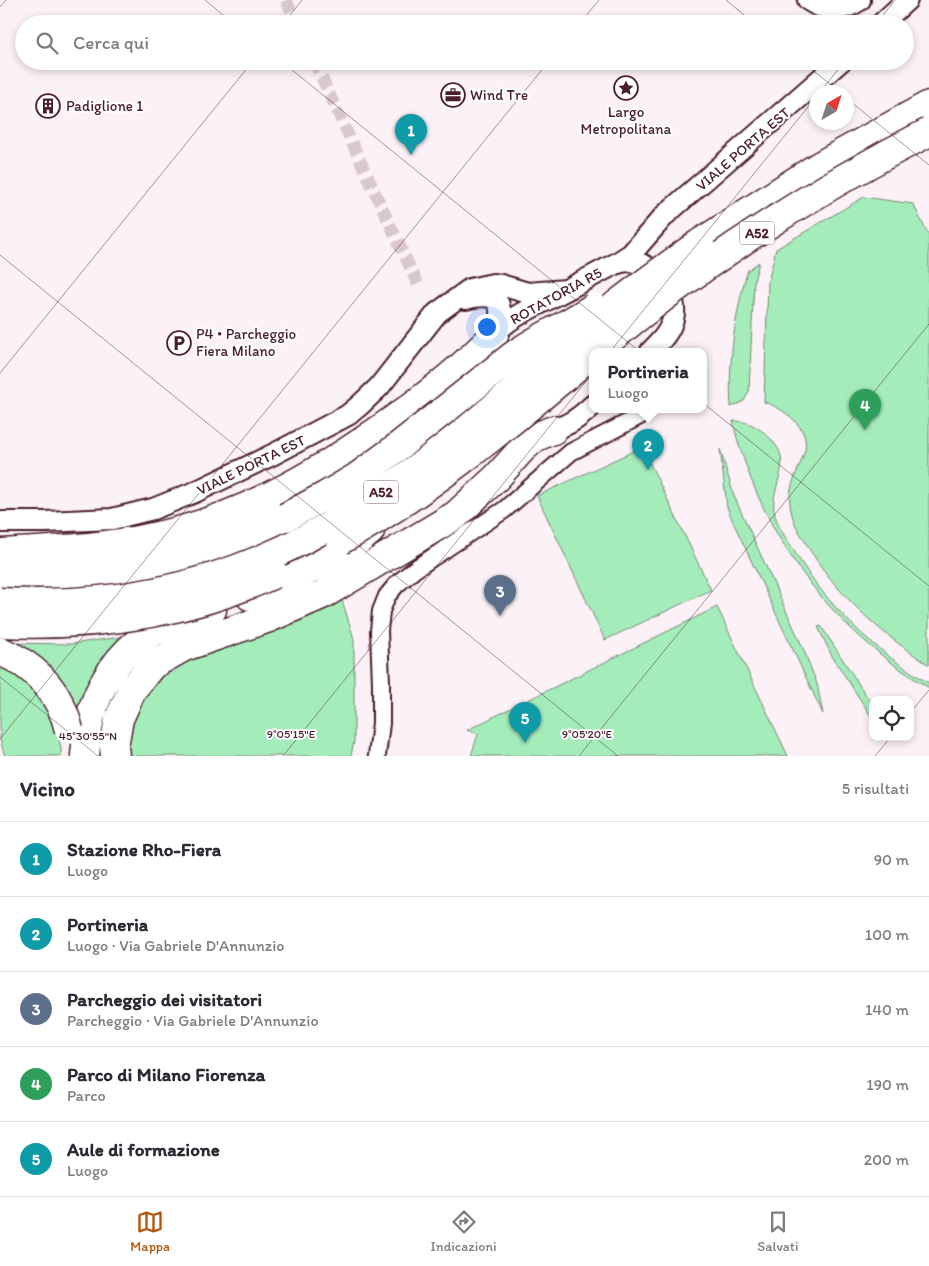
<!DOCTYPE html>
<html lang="it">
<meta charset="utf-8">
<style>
body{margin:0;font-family:Itim,sans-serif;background:#f7f7f7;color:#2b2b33}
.controls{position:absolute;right:15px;bottom:15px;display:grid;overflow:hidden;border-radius:10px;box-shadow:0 2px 8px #0003}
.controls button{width:45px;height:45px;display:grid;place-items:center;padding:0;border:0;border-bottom:1px solid #e1e1e2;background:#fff;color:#2b2b33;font:25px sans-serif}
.compass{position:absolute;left:809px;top:85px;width:45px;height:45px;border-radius:50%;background:#fff;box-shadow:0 2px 8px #0003;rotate:39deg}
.you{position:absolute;left:486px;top:326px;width:18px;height:18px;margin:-12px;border:4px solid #fff;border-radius:50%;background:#1a73e8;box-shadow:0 0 0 8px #1a73e833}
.badge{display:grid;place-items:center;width:32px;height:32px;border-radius:50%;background:#b45309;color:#fff;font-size:16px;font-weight:700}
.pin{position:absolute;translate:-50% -41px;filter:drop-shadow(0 1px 2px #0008)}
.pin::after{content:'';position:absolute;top:26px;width:18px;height:15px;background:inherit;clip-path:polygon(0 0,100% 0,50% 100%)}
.popup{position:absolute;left:589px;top:348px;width:118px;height:65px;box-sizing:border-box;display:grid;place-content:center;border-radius:10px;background:#fff;filter:drop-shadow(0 1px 4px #0005);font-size:16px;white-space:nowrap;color:#7c7c81}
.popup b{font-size:19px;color:#2b2b33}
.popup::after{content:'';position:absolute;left:50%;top:100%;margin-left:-10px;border:10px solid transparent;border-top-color:#fff}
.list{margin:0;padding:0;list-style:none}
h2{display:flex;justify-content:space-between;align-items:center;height:65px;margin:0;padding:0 20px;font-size:21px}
h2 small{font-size:16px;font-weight:400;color:#7c7c81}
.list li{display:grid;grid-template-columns:32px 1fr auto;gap:15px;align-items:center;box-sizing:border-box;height:75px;padding:0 20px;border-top:1px solid #e1e1e2}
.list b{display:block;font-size:19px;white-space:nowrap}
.list p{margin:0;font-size:16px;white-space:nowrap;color:#7c7c81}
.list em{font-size:16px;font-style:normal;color:#7c7c81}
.icon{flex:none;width:28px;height:28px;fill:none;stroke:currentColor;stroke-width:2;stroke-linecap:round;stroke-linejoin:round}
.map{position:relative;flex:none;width:929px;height:756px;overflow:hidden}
.search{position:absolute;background:#fff;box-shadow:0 2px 8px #0003;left:15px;right:15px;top:15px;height:55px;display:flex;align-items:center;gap:12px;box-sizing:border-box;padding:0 18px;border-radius:28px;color:#7c7c81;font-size:19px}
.sheet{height:440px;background:#fff}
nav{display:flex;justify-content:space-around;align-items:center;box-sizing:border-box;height:70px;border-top:1px solid #e1e1e2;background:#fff;font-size:14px;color:#7c7c81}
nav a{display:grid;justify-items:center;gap:2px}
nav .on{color:#b45309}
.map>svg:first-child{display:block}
.green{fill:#a4edbb;stroke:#778673}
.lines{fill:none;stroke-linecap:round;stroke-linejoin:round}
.pedestrian-tunnel{stroke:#d8c7cd;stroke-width:12;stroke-dasharray:12 6;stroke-linecap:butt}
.minor-casing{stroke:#4a1f2b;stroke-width:20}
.tertiary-casing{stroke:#4a1f2b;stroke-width:24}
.motorway-casing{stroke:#4a1f2b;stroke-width:31}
.minor{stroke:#fff;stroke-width:16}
.tertiary{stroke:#fff;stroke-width:20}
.motorway{stroke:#fff;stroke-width:28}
.motorway-bridge-casing{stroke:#4a1f2b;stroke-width:31;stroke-linecap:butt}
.motorway-bridge{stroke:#fff;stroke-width:28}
.ticks{fill:none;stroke:#4a1f2b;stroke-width:1;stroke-opacity:0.45}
.labels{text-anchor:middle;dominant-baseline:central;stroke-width:4;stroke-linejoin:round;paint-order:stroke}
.shield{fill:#fff;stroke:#80626b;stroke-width:1}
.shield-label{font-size:14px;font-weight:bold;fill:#4a1f2b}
.poi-label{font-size:15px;fill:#4a1f2b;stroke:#fff;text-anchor:start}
.street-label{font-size:15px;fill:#4a1f2b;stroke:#fff}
.ticks-label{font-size:12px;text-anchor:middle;fill:#4a1f2b;stroke:#fff;stroke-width:4;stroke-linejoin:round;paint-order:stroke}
</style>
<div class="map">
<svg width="929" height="756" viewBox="0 0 929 756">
<rect width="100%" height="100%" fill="#fbf1f6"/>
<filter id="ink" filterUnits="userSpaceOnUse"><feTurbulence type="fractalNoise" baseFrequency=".02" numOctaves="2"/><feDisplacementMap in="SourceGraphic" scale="10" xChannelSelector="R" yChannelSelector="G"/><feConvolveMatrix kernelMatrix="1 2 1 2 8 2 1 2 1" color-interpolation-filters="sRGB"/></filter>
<g filter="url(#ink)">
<!-- green -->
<path class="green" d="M 864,197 L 913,204 L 929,236 L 929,665 C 877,631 830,589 800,533 C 794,523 789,510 790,497 C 790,483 801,465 805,450 C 810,427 783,408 764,402 L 768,282 L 776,249 Z
M 759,262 L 754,281 L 749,391 L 744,401 L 731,407 C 728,360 735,316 747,271 Z
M 733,421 C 750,420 767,432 777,447 C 790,466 771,489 774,510 C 776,525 786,538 794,551 C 828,607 873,650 929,683 L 929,688 C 849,640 785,567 751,479 C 744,460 737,442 733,421 Z
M 642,447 L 711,590 L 605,640 L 537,496 Z
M 720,449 L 734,496 L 803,648 L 817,684 L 823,714 L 734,524 L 727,507 Z
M 342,600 L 354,639 L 354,741 L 351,756 L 126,756 L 129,732 L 145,687 L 191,654 Z
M 717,607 L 788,756 L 471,756 L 478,734 L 467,730 Z
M 821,626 L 873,706 L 873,719 L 832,656 L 818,627 Z
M 135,635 L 85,705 L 57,732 L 61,747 L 61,756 L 5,756 L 0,740 L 0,637 L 6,643 L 71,644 Z"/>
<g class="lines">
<!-- pedestrian-tunnel -->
<path class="pedestrian-tunnel" d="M 286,0 L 297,24
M 314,61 L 420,289"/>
<!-- minor casing -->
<g class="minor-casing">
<path id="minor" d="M 377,756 L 381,723 L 381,683 L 379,631 L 381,611 L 387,596 L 397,584 L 415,569 L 504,510 L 571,452 L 640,416"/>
</g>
<!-- tertiary casing -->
<g class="tertiary-casing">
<path id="tertiary" d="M 808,0 C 825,12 843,12 860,0
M 881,24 L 907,0
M 617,263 L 631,254 L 665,215 L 841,61
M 466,299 C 480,295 502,292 500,315 C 499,321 496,328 494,335
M 506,415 C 478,391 474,349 504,325 C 517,314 533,307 547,300 C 570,288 592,276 615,264 C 623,261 630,260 638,263 C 659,269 679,297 673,319 C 670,332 660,342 651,351
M 540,431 C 563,430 577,420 593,405
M 0,522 L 45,522 L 112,519 L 153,509 L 195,492 L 274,454 L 348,415 L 360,405 L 379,387 L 437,313 L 470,289 L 493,284 L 501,285 L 528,293 L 566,290"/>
</g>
<!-- motorway casing -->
<g class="motorway-casing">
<path id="motorway" d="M 700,243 L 819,166 L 929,105
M 0,553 C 53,550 106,548 158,536 C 244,517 319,473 390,422 C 427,396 463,368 494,335
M 0,575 C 82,581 168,568 244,536 C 258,530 272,523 286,517
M 250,596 C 293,578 335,561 370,531
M 85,756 C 86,744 87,730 90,718 C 99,685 119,653 148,635 C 167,623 191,617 212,610
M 115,756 L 114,746 L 119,719 L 132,690 L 152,665 L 184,647 L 269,618 L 324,594 L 456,515 L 497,477 L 523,448 L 536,437 L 553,430"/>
</g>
<!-- minor -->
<use href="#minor" class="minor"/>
<!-- tertiary -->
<use href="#tertiary" class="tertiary"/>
<!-- motorway -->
<use href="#motorway" class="motorway"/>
<!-- motorway-bridge casing -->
<g class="motorway-bridge-casing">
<path id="motorway-bridge" d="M 596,351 C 697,266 811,192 929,132
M 286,517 L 325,496 L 357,477 L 395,449 L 514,355 C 539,337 568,325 594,307
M 341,540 C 431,491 515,419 593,353
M 0,602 C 90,607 180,594 262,559 C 400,501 507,393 621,301 C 647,281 673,262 700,243
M 0,623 C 94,627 188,614 274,574
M 0,651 C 36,666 60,692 69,730"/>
</g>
<!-- motorway-bridge -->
<use href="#motorway-bridge" class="motorway-bridge"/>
</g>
</g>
<!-- ticks -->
<path class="ticks" d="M 205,0 L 234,24M 726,0 L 755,24M 0,7 L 6,0M 283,24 L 302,0M 579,24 L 599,0M 876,24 L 895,0M 281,61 L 929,586M 801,61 L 840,92M 820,92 L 845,61M 846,98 L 929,165M 0,255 L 618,756M 0,373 L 253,61M 0,677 L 98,756M 910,713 L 929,690M 0,739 L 549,61M 283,756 L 816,97M 579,756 L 929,324M 875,756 L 891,737"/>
<!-- icons -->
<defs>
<g id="sight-ring" transform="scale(1.25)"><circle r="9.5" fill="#fff" stroke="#4a1f2b" stroke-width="1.5"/><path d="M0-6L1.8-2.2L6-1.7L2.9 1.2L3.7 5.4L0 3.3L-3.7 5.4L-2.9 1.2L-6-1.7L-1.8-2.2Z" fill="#4a1f2b"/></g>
<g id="office-ring" transform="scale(1.25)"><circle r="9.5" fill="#fff" stroke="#4a1f2b" stroke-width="1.5"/><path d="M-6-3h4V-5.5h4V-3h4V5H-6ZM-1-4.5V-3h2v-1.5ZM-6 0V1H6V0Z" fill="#4a1f2b"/></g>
<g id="building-ring" transform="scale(1.25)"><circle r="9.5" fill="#fff" stroke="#4a1f2b" stroke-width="1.5"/><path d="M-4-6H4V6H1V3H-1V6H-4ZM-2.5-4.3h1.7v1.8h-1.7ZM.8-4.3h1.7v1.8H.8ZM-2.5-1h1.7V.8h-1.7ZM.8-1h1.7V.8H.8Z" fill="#4a1f2b"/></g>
<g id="parking-ring" transform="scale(1.25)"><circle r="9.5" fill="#fff" stroke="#4a1f2b" stroke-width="1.5"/><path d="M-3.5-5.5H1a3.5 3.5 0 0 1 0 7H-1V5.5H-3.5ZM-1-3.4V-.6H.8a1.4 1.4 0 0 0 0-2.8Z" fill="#4a1f2b"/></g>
</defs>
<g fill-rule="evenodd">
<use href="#sight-ring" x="626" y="88"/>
<use href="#office-ring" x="453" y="95"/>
<use href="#building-ring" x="48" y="106"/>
<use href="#parking-ring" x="179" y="343"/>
</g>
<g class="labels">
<!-- shield labels -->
<g class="shield">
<rect x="739.5" y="221.5" width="35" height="23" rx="4"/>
<rect x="363.5" y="480.5" width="35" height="23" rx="4"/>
</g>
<g class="shield-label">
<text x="757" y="233">A52</text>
<text x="381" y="492">A52</text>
</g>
<!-- poi labels -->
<g class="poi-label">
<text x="470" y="95">Wind Tre</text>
<text x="66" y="106">Padiglione 1</text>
<text x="626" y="112" text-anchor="middle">Largo<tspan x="626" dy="17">Metropolitana</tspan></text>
<text x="196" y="334">P4 • Parcheggio<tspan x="196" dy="17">Fiera Milano</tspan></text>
</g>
<!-- street labels -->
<g class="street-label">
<text transform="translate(743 149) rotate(-41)">VIALE PORTA EST</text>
<text transform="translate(556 296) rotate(-29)">ROTATORIA R5</text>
<text transform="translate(251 465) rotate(-26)">VIALE PORTA EST</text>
</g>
</g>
<g class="ticks-label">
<text x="291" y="738">9°05'15"E</text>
<text x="587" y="738">9°05'20"E</text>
<text x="88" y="740">45°30'55"N</text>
</g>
</svg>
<div class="controls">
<button><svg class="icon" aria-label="locate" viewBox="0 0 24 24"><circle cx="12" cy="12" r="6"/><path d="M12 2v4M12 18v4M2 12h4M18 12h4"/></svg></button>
</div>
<svg class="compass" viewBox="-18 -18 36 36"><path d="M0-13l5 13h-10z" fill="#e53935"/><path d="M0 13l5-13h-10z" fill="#7c7c81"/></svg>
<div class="you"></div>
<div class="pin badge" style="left:411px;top:155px;background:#0f9aa8">1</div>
<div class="pin badge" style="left:648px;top:470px;background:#0f9aa8">2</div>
<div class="popup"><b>Portineria</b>Luogo</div>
<div class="pin badge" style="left:500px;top:616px;background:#5c6f8a">3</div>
<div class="pin badge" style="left:865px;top:430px;background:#2e9e5b">4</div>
<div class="pin badge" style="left:525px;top:743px;background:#0f9aa8">5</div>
<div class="search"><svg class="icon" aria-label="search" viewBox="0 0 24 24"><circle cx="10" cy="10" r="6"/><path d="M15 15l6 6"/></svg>Cerca qui</div>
</div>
<section class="sheet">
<h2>Vicino<small>5 risultati</small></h2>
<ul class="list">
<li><span class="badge" style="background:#0f9aa8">1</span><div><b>Stazione Rho-Fiera</b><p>Luogo</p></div><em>90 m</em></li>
<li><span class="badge" style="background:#0f9aa8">2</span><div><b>Portineria</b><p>Luogo · Via Gabriele D'Annunzio</p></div><em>100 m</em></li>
<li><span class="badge" style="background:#5c6f8a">3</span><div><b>Parcheggio dei visitatori</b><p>Parcheggio · Via Gabriele D'Annunzio</p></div><em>140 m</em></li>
<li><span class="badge" style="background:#2e9e5b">4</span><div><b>Parco di Milano Fiorenza</b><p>Parco</p></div><em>190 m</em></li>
<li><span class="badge" style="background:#0f9aa8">5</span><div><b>Aule di formazione</b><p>Luogo</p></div><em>200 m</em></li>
</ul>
</section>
<nav>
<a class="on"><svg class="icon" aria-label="map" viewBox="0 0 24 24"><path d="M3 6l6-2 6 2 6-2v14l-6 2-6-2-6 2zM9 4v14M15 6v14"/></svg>Mappa</a>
<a><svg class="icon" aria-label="directions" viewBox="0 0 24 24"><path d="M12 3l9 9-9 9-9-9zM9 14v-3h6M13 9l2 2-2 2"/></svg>Indicazioni</a>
<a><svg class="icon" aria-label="saved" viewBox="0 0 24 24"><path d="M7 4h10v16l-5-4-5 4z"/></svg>Salvati</a>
</nav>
